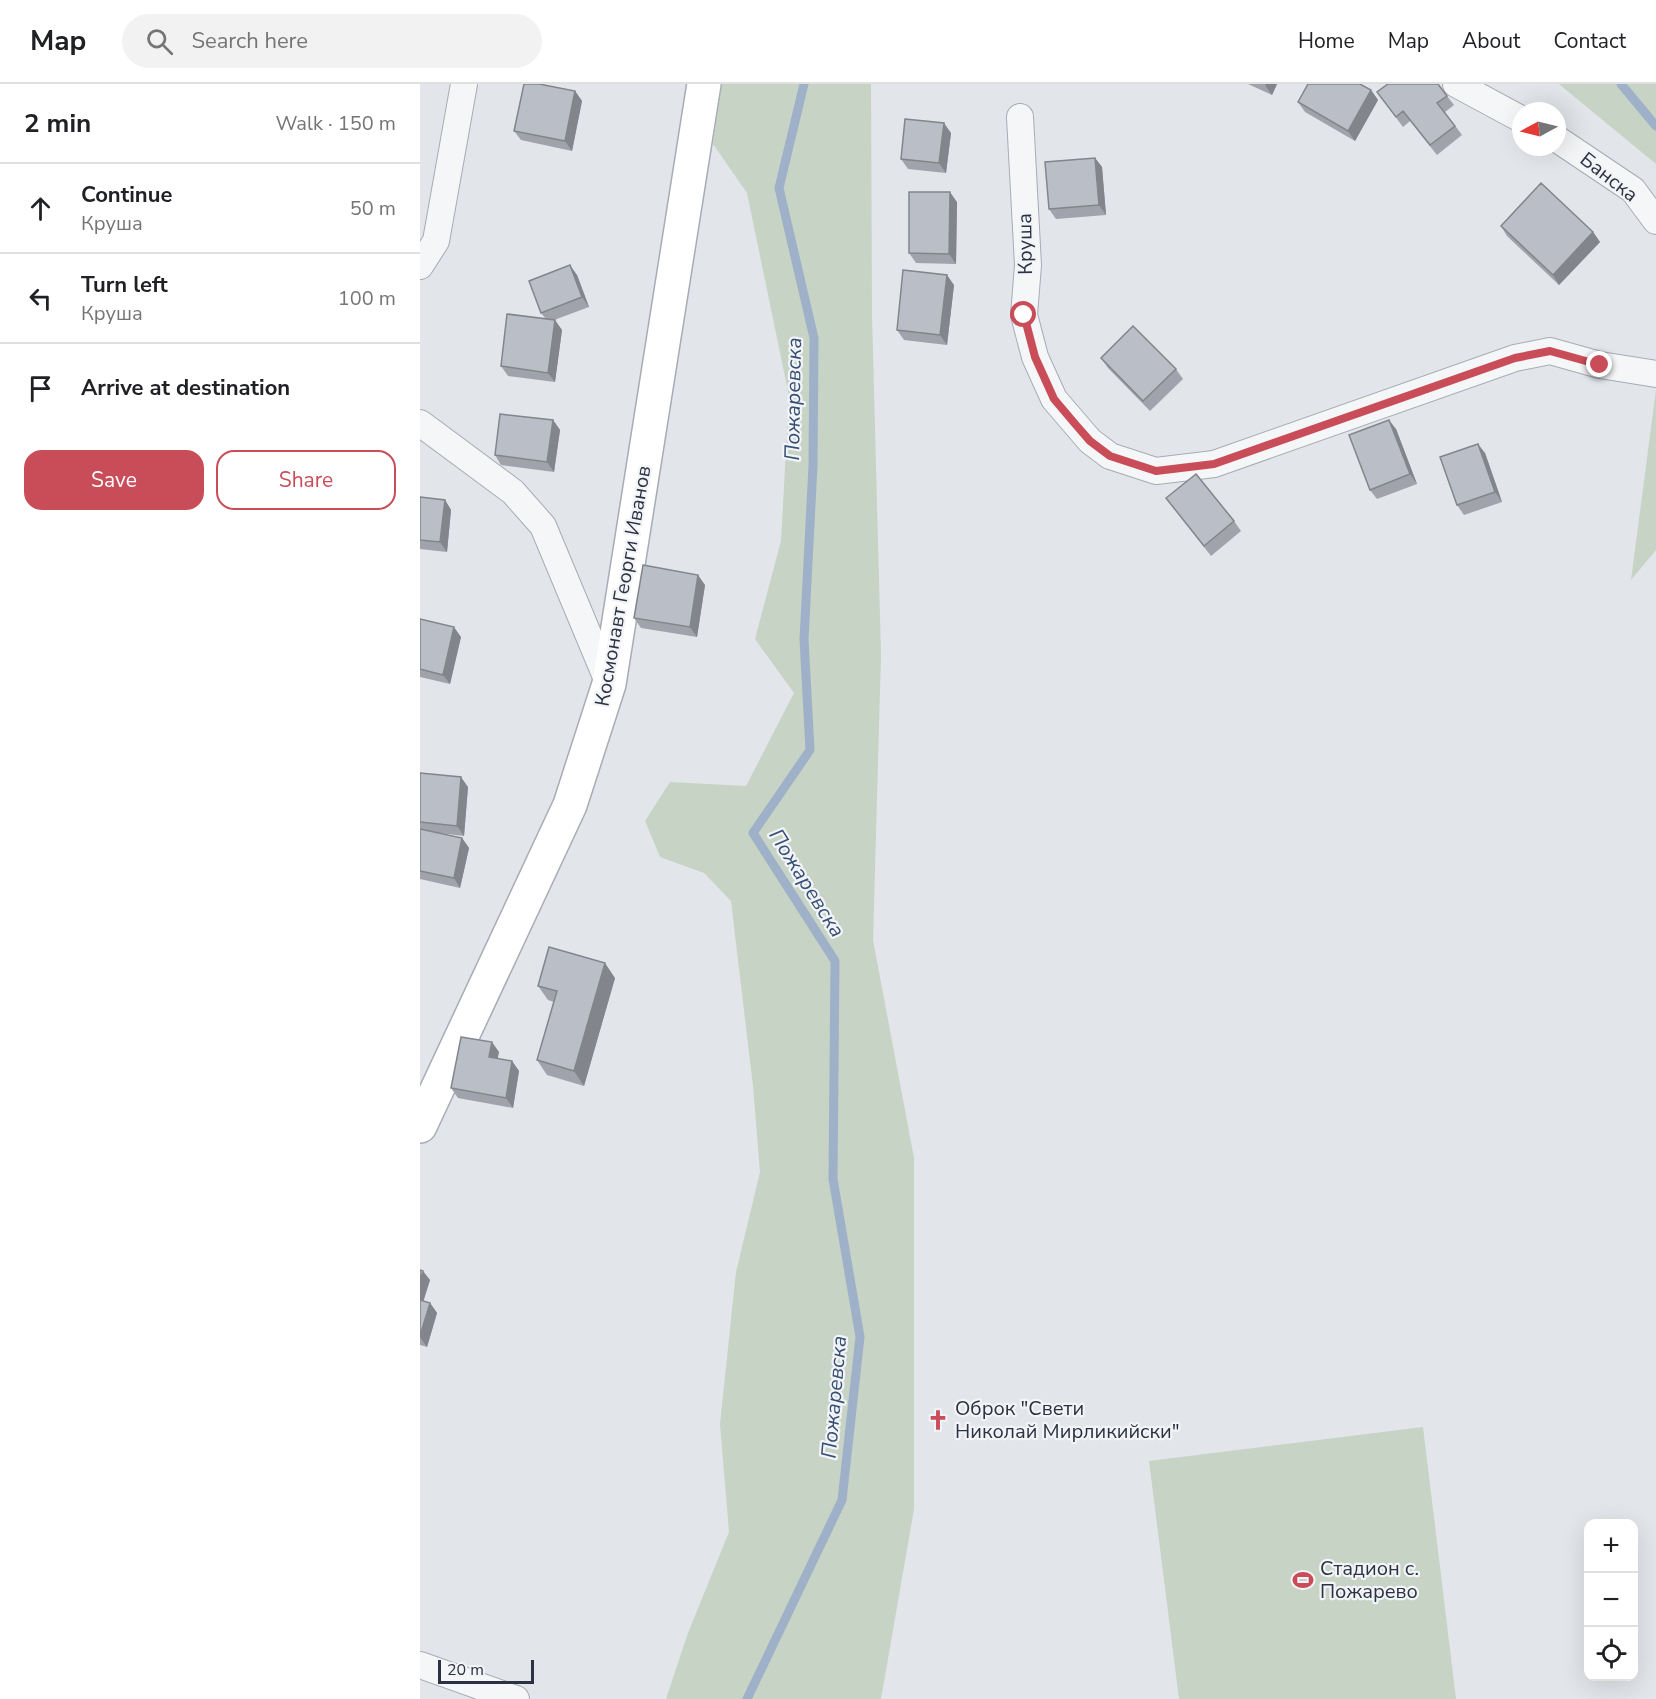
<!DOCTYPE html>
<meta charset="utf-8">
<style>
body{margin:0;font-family:"Nunito Sans",sans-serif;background:#f2f2f2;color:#202124}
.controls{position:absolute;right:18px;bottom:18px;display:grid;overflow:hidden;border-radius:12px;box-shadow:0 6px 24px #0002}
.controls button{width:54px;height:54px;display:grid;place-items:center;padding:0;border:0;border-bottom:2px solid #e0e0e0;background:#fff;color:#202124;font:30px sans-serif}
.compass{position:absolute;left:1092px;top:18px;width:54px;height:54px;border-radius:50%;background:#fff;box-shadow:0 6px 24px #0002;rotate:263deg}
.scale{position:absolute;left:18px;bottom:15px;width:96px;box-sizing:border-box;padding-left:6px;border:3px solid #2b3241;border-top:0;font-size:16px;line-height:21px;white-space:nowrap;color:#2b3241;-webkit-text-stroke:4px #f2f4f7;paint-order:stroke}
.stop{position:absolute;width:18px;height:18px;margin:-14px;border:4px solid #c94d59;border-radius:50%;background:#fff}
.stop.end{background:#c94d59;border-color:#fff;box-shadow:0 2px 6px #0008}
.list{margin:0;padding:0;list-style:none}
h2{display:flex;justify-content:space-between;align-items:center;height:78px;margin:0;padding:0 24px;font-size:26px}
h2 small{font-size:20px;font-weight:400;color:#757577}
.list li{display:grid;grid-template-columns:39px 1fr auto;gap:18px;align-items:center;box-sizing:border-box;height:90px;padding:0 24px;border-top:2px solid #e0e0e0}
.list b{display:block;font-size:22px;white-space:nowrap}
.list p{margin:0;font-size:20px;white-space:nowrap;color:#757577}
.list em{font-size:20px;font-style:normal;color:#757577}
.actions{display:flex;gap:12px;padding:18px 24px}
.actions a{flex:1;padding:14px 0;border:2px solid #c94d59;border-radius:18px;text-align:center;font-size:21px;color:#c94d59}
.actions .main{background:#c94d59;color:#fff}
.icon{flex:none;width:33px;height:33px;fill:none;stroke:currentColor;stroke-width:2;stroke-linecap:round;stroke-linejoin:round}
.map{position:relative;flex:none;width:1236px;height:1615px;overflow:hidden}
header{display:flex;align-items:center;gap:36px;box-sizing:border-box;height:84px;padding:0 30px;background:#fff;border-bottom:2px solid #e0e0e0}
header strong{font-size:28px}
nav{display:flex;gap:33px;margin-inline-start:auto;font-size:21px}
.search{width:420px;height:54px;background:#f2f2f2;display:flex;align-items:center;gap:15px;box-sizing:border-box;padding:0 21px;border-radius:33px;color:#757577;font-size:22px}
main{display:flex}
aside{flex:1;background:#fff}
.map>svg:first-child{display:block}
.green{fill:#c7d3c4}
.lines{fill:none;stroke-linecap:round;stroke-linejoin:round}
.stream{stroke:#9fb1c8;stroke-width:9}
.street-casing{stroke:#a7acb4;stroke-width:28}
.secondary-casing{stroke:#a7acb4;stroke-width:36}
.street{stroke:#f5f6f8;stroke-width:26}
.secondary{stroke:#fff;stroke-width:33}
.wall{fill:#a0a3ab}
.shaded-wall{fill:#82858b}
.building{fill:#babec7;stroke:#82858b;stroke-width:1.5}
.route{stroke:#c94d59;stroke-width:8}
.labels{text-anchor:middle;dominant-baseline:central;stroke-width:4.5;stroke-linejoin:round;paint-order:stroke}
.street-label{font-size:20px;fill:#2b3241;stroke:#f2f4f7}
.poi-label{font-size:20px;fill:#2b3241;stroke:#f2f4f7;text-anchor:start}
.water-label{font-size:21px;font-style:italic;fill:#364f74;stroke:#f2f4f7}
</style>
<header>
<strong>Map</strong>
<div class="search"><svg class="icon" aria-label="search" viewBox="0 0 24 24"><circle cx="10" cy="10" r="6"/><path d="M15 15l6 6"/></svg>Search here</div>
<nav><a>Home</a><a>Map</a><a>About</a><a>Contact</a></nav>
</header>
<main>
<aside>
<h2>2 min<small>Walk · 150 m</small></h2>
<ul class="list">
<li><svg class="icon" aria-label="ahead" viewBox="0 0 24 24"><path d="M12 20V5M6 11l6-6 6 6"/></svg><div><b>Continue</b><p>Круша</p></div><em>50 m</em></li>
<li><svg class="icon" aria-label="left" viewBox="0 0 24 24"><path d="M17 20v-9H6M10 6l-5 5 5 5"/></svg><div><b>Turn left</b><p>Круша</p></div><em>100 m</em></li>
<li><svg class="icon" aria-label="arrive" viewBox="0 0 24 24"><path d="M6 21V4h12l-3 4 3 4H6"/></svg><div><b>Arrive at destination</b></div></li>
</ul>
<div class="actions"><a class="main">Save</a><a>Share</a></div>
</aside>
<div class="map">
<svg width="1236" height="1615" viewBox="0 0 1236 1615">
<rect width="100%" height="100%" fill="#e2e5ea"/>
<!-- green -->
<path class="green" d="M 302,0 L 451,0 L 452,232 L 461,571 L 453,856 L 494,1074 L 494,1425 L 461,1615 L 246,1615 L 268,1549 L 309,1448 L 300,1340 L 316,1188 L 340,1088 L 333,1002 L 311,817 L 284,789 L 240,773 L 225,737 L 250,698 L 326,702 L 374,609 L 335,555 L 361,457 L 369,312 L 327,109 L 293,60 Z
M 1139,0 L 1236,0 L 1236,80 Z
M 1236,306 L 1236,466 L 1211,496 Z
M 1003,1343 L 1036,1615 L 759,1615 L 729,1377 Z"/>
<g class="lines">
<!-- stream -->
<path class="stream" d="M 1201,0 L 1236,42
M 327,1615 L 422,1416 L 440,1253 L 413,1095 L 415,877 L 333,749 L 390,666 L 384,555 L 393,382 L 394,254 L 359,104 L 384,0"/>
<!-- street casing -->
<g class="street-casing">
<path id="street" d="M 1036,0 L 1101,35
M 600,33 L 608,181 L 604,231 L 615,273 L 634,315 L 670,357 L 690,372 L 736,387 L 794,380 L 1095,274 L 1130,267 L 1180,281 L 1236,290
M 1137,55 L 1213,106 L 1236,137
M 0,182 L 16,157 L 44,0
M 0,339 L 93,408 L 123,442 L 189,600
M 0,1581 L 96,1615"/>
</g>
<!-- secondary casing -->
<g class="secondary-casing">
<path id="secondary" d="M 0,1042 L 150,721 L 189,600 L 284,0"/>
</g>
<!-- street -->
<use href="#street" class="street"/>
<!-- secondary -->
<use href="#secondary" class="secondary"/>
</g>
<!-- wall -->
<path class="wall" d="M 828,0 L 857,0 L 852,11 Z
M 951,6 L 958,16 L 935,57 L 885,28 L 878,18 Z
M 155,7 L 162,17 L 152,67 L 101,56 L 94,47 Z
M 957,8 L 1027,12 L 1034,21 L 1025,28 L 1042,51 L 1017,71 L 990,37 L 983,43 Z
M 531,49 L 526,89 L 488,85 L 481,75 Z
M 675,74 L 682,83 L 686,131 L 636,135 L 629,125 Z
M 537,118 L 536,180 L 496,179 L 489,169 Z
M 1081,142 L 1173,148 L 1180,158 L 1139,201 L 1087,152 Z
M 157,191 L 169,223 L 134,236 L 142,246 L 135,298 L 88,292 L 81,282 L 126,235 L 121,229 Z
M 534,201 L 527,261 L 484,256 L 477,246 Z
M 681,274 L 756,285 L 763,295 L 730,327 L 688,284 Z
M 133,336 L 140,346 L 134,388 L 81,381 L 75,371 Z
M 976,345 L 997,400 L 957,415 L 950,406 Z
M 1065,369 L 1082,418 L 1044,431 L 1037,421 Z
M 0,413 L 25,416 L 31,426 L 27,468 L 0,465 Z
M 746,414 L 814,437 L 821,447 L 791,472 Z
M 285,501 L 277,553 L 221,544 L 214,534 Z
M 0,535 L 41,553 L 30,600 L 0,593 Z
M 0,689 L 48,703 L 44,752 L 20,749 L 42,754 L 49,764 L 40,804 L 0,795 Z
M 195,894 L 164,1002 L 127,991 L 117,976 L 134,918 L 128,916 L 118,902 Z
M 79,968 L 77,975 L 92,977 L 99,987 L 93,1024 L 38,1014 L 31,1004 Z
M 0,1186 L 10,1196 L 3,1217 L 10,1219 L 17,1229 L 7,1263 L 0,1261 Z"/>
<!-- shaded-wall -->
<path class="shaded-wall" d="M 846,0 L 857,0 L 852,11 L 845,1 Z
M 951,6 L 958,16 L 935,57 L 928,47 Z
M 155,7 L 162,17 L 152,67 L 145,57 Z
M 524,39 L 531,49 L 526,89 L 519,79 Z
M 675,74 L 682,83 L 686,131 L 679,121 Z
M 530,108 L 537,118 L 536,180 L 529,170 Z
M 1173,148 L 1180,158 L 1139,201 L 1133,191 Z
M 150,181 L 157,191 L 169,223 L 162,213 Z
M 527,191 L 534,201 L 527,261 L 520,251 Z
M 135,236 L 142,246 L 135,298 L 128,289 Z
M 133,336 L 140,346 L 134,388 L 127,378 Z
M 969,336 L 976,345 L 997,400 L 990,390 Z
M 1058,360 L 1065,369 L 1082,418 L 1075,408 Z
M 25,416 L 31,426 L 27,468 L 20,458 Z
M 278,491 L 285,501 L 277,553 L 270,543 Z
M 34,543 L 41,553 L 30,600 L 23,591 Z
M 41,693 L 48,703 L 44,752 L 37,742 Z
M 42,754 L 49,764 L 40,804 L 34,794 Z
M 185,879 L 195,894 L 164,1002 L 154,987 Z
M 72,958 L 79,968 L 76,983 L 69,973 Z
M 92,977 L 99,987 L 93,1024 L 86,1014 Z
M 3,1187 L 10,1196 L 1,1225 L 0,1223 L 0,1196 Z
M 10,1219 L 17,1229 L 7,1263 L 0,1253 Z"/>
<!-- building -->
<path class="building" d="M 104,0 L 119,0 L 155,7 L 145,57 L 94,47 Z
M 888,0 L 940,0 L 951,6 L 928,47 L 878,18 Z
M 968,0 L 1018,0 L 1027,12 L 1017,19 L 1035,42 L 1010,61 L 983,27 L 976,33 L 957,8 Z
M 485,35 L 524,39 L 519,79 L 481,75 Z
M 675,74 L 679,121 L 629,125 L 625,78 Z
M 1121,99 L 1173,148 L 1133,191 L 1081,142 Z
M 489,108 L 530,108 L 529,170 L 489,169 Z
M 150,181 L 162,213 L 121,229 L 109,197 Z
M 483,186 L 527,191 L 520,251 L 477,246 Z
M 87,230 L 135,236 L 128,289 L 81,282 Z
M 713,242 L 756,285 L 723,317 L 681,274 Z
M 80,330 L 133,336 L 127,378 L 75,371 Z
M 969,336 L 990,390 L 950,406 L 929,351 Z
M 1058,360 L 1075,408 L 1037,421 L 1020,373 Z
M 776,390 L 814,437 L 784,462 L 746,414 Z
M 0,413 L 25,416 L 20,458 L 0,456 Z
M 223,481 L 278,491 L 270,543 L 214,534 Z
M 0,535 L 34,543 L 23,591 L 0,585 Z
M 0,689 L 41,693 L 37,742 L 0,738 Z
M 0,745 L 42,754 L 34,794 L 0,787 Z
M 129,863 L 185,879 L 154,987 L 117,976 L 137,907 L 118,902 Z
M 41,953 L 72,958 L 69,973 L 92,977 L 86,1014 L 31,1004 Z
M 0,1186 L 3,1187 L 0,1196 Z
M 0,1216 L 10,1219 L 0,1252 Z"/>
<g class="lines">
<!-- route -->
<path class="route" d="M 604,231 L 615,273 L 634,315 L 656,341 L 670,357 L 690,372 L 736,387 L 794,380 L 1095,274 L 1130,267 L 1180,281"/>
</g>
<!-- icons -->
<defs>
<g id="church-bare" transform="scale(1.62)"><path d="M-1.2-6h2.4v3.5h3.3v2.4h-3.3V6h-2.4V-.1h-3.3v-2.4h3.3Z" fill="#c94d59" stroke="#f2f4f7" stroke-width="2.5" paint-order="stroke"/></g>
<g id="stadium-bare" transform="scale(1.62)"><path d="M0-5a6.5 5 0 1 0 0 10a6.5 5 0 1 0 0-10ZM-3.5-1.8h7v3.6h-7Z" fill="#c94d59" stroke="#f2f4f7" stroke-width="2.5" paint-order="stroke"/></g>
</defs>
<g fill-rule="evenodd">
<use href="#church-bare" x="518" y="1336"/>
<use href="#stadium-bare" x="883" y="1496"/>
</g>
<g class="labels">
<!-- street labels -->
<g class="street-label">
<text transform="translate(1189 93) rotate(38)">Банска</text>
<text transform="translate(605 160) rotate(-91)">Круша</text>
<text transform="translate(203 502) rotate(-80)">Космонавт Георги Иванов</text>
</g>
<!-- poi labels -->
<g class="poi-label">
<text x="535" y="1324">Оброк "Свети<tspan x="535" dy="23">Николай Мирликийски"</tspan></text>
<text x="900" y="1484">Стадион с.<tspan x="900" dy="23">Пожарево</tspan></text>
</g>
<!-- water labels -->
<g class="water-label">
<text transform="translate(373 315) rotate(-89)">Пожаревска</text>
<text transform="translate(387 799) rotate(58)">Пожаревска</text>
<text transform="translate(414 1313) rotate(-85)">Пожаревска</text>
</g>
</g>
</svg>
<div class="controls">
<button>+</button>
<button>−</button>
<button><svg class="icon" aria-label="locate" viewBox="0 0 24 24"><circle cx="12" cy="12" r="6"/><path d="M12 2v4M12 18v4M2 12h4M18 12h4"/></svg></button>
</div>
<svg class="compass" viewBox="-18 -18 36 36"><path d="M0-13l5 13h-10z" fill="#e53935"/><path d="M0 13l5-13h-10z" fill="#757577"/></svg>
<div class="scale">20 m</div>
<div class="stop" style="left:604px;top:231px"></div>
<div class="stop end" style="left:1180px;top:281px"></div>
</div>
</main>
